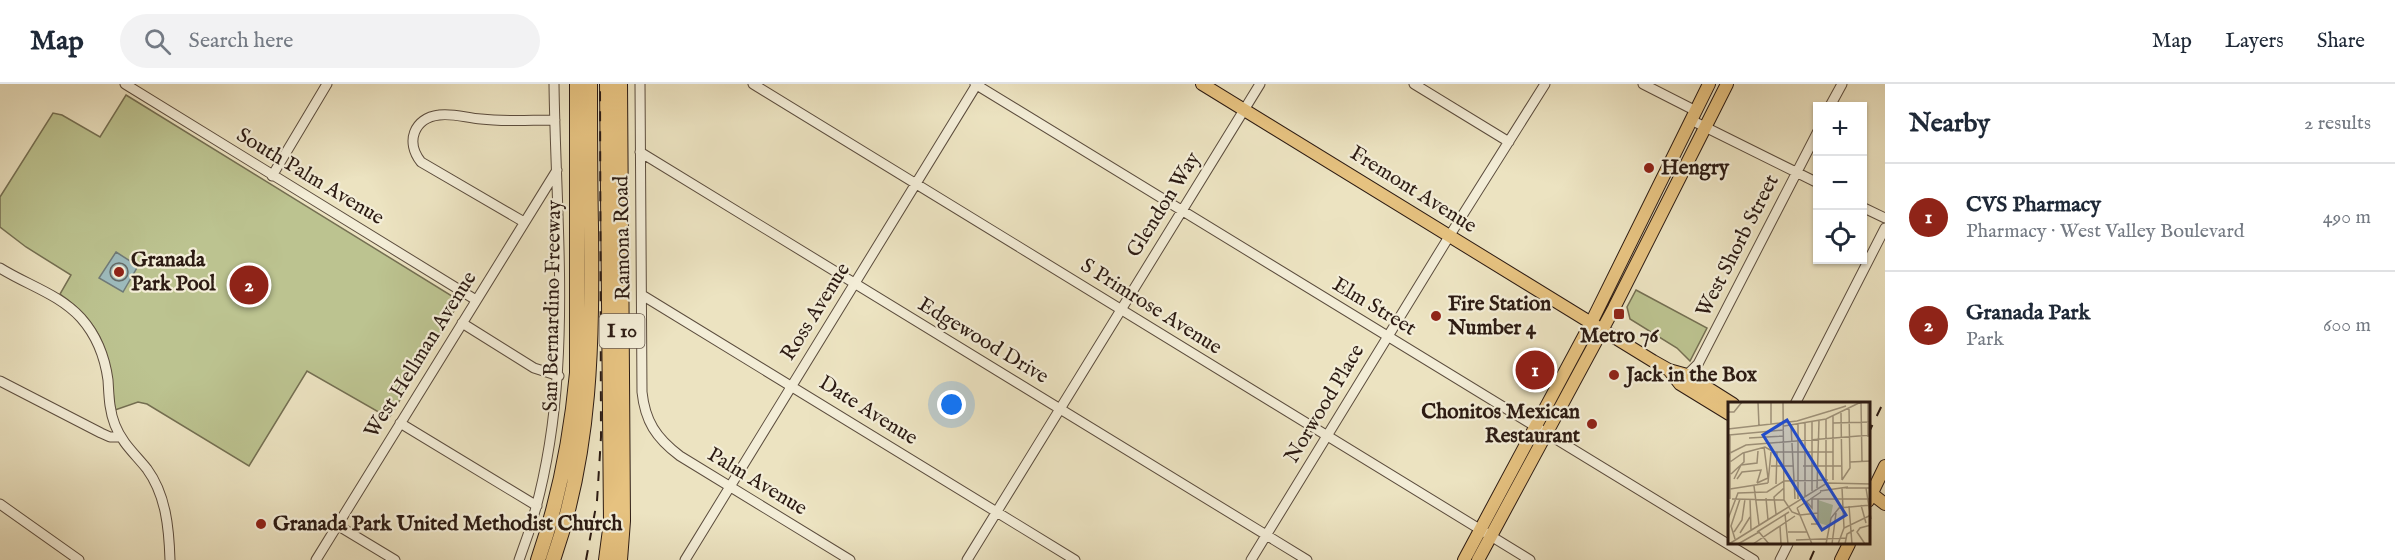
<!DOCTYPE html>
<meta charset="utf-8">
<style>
body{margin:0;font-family:"IM FELL English",serif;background:#f2f2f3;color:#1f2937}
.controls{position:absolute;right:18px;top:18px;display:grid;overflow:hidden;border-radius:0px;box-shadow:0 2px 4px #0004}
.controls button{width:54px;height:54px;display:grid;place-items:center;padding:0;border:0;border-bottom:2px solid #e0e1e3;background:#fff;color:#1f2937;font:30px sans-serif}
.you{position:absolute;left:952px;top:321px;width:21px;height:21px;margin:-15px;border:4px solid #fff;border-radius:50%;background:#1a73e8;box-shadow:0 0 0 9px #1a73e833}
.badge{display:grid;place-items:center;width:39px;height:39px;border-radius:50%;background:#8f2418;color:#fff;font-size:20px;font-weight:700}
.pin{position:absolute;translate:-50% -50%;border:3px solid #fff;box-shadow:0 2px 6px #0006}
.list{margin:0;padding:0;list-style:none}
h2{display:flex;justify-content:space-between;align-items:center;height:78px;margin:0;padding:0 24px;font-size:26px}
h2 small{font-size:20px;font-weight:400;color:#747a83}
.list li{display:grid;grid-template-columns:39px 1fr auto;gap:18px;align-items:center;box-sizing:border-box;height:108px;padding:0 24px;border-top:2px solid #e0e1e3}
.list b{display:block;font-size:22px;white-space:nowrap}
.list p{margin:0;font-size:20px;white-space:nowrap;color:#747a83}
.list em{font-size:20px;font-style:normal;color:#747a83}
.icon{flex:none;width:33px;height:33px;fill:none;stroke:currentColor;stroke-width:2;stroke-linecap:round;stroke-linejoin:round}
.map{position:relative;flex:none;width:1885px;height:476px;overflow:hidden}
header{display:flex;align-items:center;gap:36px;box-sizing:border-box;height:84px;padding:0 30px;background:#fff;border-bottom:2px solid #e0e1e3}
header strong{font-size:28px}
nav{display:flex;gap:33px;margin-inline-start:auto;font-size:21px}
.search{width:420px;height:54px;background:#f2f2f3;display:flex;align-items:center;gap:15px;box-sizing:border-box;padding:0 21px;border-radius:33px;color:#747a83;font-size:22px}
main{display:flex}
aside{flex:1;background:#fff}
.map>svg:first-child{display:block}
.green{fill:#bcc390;stroke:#746f52;stroke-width:1.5}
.water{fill:#9dbbbd;stroke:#707b79;stroke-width:1.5}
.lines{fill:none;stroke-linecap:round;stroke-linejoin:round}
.shore{stroke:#646b68;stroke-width:1.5}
.minor-casing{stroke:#5c4d3e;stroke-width:11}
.major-casing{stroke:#2c1b13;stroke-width:14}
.highway-casing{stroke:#2c1b13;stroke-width:16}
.minor{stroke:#f3edd7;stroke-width:9}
.major{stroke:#e6c280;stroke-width:12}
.highway{stroke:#e6c280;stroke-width:14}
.rail{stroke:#2c1b13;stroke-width:2;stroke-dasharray:10 10;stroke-linecap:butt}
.poi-dot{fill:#8f2418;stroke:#f3edd7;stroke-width:2}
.labels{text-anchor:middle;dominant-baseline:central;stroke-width:4.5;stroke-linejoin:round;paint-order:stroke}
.shield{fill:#f3edd7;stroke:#685a4e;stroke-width:1.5}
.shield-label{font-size:20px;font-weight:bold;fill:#2c1b13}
.poi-label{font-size:21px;font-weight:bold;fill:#2c1b13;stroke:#f3edd7;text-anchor:start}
.street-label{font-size:21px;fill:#2c1b13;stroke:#f3edd7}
.inset-road{fill:none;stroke:#9f937b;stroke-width:1.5}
.view{fill:#1d4ed8;fill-opacity:0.15;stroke:#1d4ed8;stroke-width:3}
.inset-edge{fill:none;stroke:#2c1b13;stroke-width:3}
</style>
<header>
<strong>Map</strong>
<div class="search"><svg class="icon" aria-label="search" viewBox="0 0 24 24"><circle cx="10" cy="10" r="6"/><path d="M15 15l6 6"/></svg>Search here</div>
<nav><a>Map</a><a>Layers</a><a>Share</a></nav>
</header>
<main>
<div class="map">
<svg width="1885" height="476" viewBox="0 0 1885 476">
<rect width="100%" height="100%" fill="#ece3c1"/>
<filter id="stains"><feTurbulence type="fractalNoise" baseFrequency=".00333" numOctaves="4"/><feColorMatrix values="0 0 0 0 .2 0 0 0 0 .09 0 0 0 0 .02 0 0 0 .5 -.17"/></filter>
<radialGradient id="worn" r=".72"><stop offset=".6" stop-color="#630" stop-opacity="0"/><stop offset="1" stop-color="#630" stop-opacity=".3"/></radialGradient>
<!-- green -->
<path class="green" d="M 126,11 L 460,217 L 389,334 L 307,287 L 249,382 L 147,320 L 138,318 L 115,326 C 109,272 107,243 60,210 L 71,191 L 26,163 L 0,143 L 0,113 L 53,29 L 62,31 L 100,53 Z
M 1636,206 L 1707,244 L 1690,277 L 1677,264 L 1630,235 L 1627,223 Z"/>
<!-- water -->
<path class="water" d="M 116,168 L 138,182 L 123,208 L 99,194 Z"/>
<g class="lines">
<!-- shore -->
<path class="shore" d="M110 188a9 9 0 1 1 18 0a9 9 0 1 1-18 0Z"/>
<!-- minor casing -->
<g class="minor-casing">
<path id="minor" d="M 125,0 L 476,216
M 640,0 L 642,308 C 645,337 656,354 680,372 L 850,476
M 753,0 L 1530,476
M 975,0 L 1754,476
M 1414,0 L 1509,58
M 1643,0 L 1696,27
M 1830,22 L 1842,0
M 1691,36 L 1818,99
M 640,68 L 1307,476
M 272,92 L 327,0
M 1862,123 L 1885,134
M 524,138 L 421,78 C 405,58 414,34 439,31 C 453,29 467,34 481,35 C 505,38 530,36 555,36
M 0,184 C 27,201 59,210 81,234 C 96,251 105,274 108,296 C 109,311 109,326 115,341 C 122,359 135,370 147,385 C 166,411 169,444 170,476
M 642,211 L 1075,476
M 462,239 L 534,284 L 559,292
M 1687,291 L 1698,280 L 1818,47
M 0,297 L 101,349 L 110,353 L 120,353
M 1795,320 L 1885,144
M 400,339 L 537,422
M 0,420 L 79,476
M 337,441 L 395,476
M 316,476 L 557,86
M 519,476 C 578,323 556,159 554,0
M 685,476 L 977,0
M 967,476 L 1260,0
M 1251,476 L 1450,151 L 1545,0
M 1780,476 L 1788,460"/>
</g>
<!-- major casing -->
<g class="major-casing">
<path id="major" d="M 1202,0 L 1653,277 L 1669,286 L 1687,291 L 1733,320
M 1669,286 L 1680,300 L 1729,330
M 1872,410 L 1885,420
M 1868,417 L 1885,382
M 1464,476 L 1591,239 L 1709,0
M 1478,476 L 1614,224 L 1727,0
M 1841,476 L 1849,460"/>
</g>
<!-- highway casing -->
<g class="highway-casing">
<path id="highway" d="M 538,476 C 559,415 571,354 577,289 L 577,0
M 553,476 C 592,365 592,257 591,142 C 590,95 590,47 590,0
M 606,476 L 611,438 L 607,0
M 620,476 L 623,437 L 620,0"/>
</g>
<!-- minor -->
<use href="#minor" class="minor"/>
<!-- major -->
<use href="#major" class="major"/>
<!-- highway -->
<use href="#highway" class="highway"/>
<!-- rail -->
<path class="rail" d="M 1868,350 L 1885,315
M 586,476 L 597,417 L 601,353 L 600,0
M 1810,476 L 1817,460"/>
</g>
<!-- markers -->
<g class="poi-dot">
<circle cx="1649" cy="84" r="6"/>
<circle cx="119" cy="188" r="6"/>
<rect x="1613" y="224" width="12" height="12" rx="3"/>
<circle cx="1436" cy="232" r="6"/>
<circle cx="1614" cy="291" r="6"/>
<circle cx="1592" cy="340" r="6"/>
<circle cx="261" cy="440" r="6"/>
</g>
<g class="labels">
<!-- shield labels -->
<rect class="shield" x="599.5" y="230" width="45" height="34" rx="4.5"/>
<g class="shield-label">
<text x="622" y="247">I 10</text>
</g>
<!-- poi labels -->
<g class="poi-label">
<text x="1661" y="84">Hengry</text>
<text x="131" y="176">Granada<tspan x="131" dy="24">Park Pool</tspan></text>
<text x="1448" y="220">Fire Station<tspan x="1448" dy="24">Number 4</tspan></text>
<text x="1619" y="252" text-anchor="middle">Metro 76</text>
<text x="1626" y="291">Jack in the Box</text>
<text x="1580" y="328" text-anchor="end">Chonitos Mexican<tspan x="1580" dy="24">Restaurant</tspan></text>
<text x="273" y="440">Granada Park United Methodist Church</text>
</g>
<!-- street labels -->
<g class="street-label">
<text transform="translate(310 93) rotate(31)">South Palm Avenue</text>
<text transform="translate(1413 106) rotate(32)">Fremont Avenue</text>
<text transform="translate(1164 121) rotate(-58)">Glendon Way</text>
<text transform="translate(623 154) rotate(-91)">Ramona Road</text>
<text transform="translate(1738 162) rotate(-63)">West Shorb Street</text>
<text transform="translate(553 222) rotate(-89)">San Bernardino Freeway</text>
<text transform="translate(1151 223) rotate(32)">S Primrose Avenue</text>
<text transform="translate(1374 223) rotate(31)">Elm Street</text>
<text transform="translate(816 228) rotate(-58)">Ross Avenue</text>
<text transform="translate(983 257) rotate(31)">Edgewood Drive</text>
<text transform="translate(421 271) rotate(-58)">West Hellman Avenue</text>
<text transform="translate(1325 320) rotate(-59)">Norwood Place</text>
<text transform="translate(868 327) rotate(32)">Date Avenue</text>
<text transform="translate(757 398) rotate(31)">Palm Avenue</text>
</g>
</g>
<!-- overview -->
<g transform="translate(1728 318)">
<rect width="142" height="142" fill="#ece3c1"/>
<path d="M 90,98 L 105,103 L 101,124 L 91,121 Z" fill="#bcc390"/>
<path class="inset-road" d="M 30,0 L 31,24M 43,0 L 43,22M 55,0 L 56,98 L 64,110 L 72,113M 133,0 L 134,60M 140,0 L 140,35M 0,10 L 6,10 L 14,0M 113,11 L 114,78M 105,14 L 105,78M 98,17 L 98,78M 84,20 L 84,89M 77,21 L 77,94M 105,21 L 143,20M 70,22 L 70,97M 63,23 L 67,97M 56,24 L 98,17 L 133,0M 0,27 L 69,19 L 102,9 L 118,4 L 102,9M 1,33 L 56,28M 2,33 L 2,97M 21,36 L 55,34M 0,52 L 18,43 L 143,33M 2,60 L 15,51 L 37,45 L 46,50 L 105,50M 122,60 L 143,59M 43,64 L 65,64M 75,64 L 113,64M 3,72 L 16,60 L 16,50M 6,77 L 13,63 L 29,61 L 30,49M 9,77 L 14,70 L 33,68 L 29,81M 114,78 L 122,66 L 121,5M 29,81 L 40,76 L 36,45M 40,81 L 43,50M 48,82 L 49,50M 26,84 L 31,123M 89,86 L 91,19M 114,86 L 116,126M 118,86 L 143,86M 138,86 L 143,117M 2,87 L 40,81M 92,89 L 120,85M 38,96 L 40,118M 4,97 L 56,98M 22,97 L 23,128M 82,97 L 143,97M 78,99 L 84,106 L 84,97M 133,103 L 138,121M 121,104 L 124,142M 69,106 L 93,90M 69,106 L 84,142M 48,112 L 46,95 L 56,86M 57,112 L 60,142M 72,113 L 90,111M 0,117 L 10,91 L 39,90 L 56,79 L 100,78M 83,122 L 90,122 L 90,97M 52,124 L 53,142M 6,130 L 14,118 L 17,97M 29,130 L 61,110M 60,130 L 79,130M 12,131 L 22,115M 7,137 L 3,124 L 12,97M 68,138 L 118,136M 1,142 L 99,81 L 143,82M 10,142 L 31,130 L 41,142M 25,142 L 67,114M 98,142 L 103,116 L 111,106 L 143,103M 104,142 L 108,111M 110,142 L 116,126 L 143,113M 117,142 L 119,132 L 126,128M 137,142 L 129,130 L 132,126 L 143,123"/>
<path class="view" d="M 59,18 L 118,113 L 94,128 L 35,33 Z"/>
<rect width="142" height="142" class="inset-edge"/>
</g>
<rect width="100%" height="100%" filter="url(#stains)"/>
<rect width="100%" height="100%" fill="url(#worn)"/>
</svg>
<div class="controls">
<button>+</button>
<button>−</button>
<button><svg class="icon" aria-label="locate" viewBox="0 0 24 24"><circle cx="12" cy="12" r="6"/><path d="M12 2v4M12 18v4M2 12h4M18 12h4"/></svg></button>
</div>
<div class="you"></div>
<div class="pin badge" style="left:1535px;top:286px">1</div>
<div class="pin badge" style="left:249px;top:201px">2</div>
</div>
<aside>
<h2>Nearby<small>2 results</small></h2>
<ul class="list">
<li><span class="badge">1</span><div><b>CVS Pharmacy</b><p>Pharmacy · West Valley Boulevard</p></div><em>490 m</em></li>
<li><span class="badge">2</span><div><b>Granada Park</b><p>Park</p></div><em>600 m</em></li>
</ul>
</aside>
</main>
